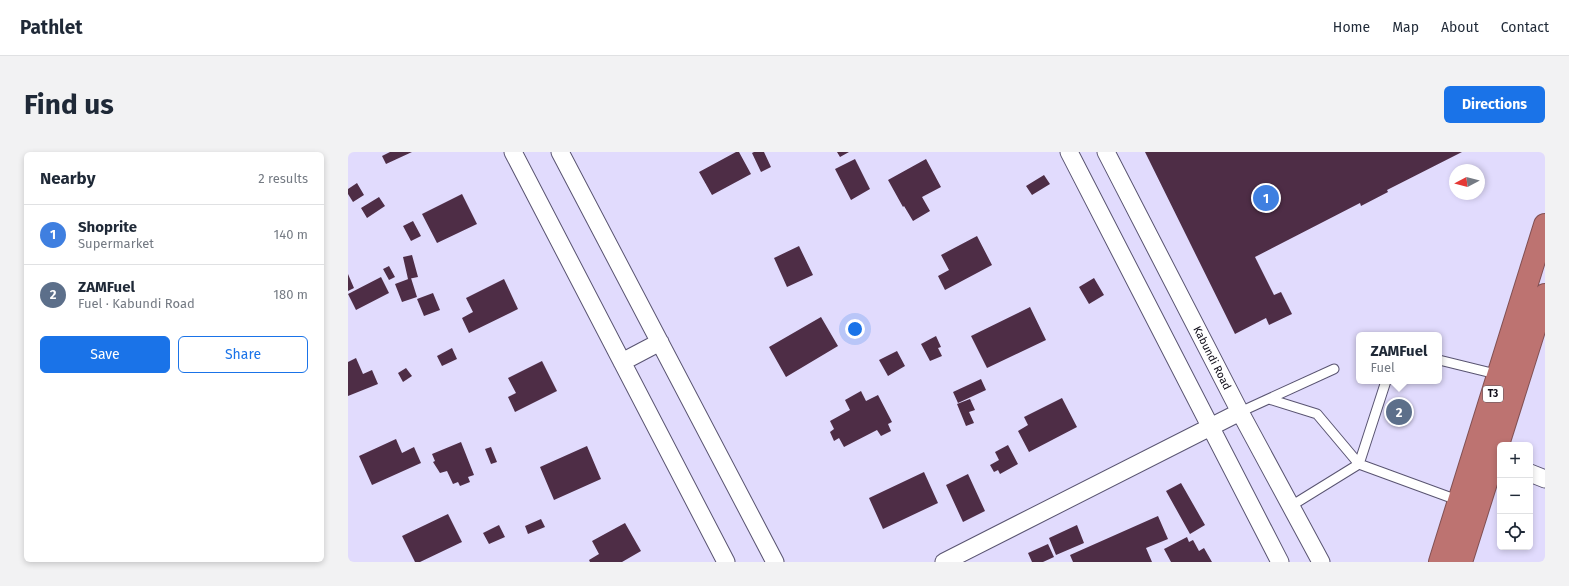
<!DOCTYPE html>
<meta charset="utf-8">
<style>
body{margin:0;font-family:"Fira Sans",sans-serif;background:#f2f2f3;color:#1f2937}
.controls{position:absolute;right:12px;bottom:12px;display:grid;overflow:hidden;border-radius:6px;box-shadow:0 2px 6px #0003}
.controls button{width:36px;height:36px;display:grid;place-items:center;padding:0;border:0;border-bottom:1px solid #e0e1e3;background:#fff;color:#1f2937;font:20px sans-serif}
.compass{position:absolute;left:1101px;top:12px;width:36px;height:36px;border-radius:50%;background:#fff;box-shadow:0 2px 6px #0003;rotate:263deg}
.you{position:absolute;left:507px;top:177px;width:14px;height:14px;margin:-10px;border:3px solid #fff;border-radius:50%;background:#1a73e8;box-shadow:0 0 0 6px #1a73e833}
.badge{display:grid;place-items:center;width:26px;height:26px;border-radius:50%;background:#1a73e8;color:#fff;font-size:13px;font-weight:700}
.pin{position:absolute;translate:-50% -50%;border:2px solid #fff;box-shadow:0 1px 4px #0006}
.popup{position:absolute;left:1008px;top:180px;width:86px;height:52px;box-sizing:border-box;display:grid;place-content:center;border-radius:6px;background:#fff;filter:drop-shadow(0 1px 3px #0005);font-size:13px;white-space:nowrap;color:#747a83}
.popup b{font-size:15px;color:#1f2937}
.popup::after{content:'';position:absolute;left:50%;top:100%;margin-left:-8px;border:8px solid transparent;border-top-color:#fff}
.list{margin:0;padding:0;list-style:none}
h2{display:flex;justify-content:space-between;align-items:center;height:52px;margin:0;padding:0 16px;font-size:17px}
h2 small{font-size:13px;font-weight:400;color:#747a83}
.list li{display:grid;grid-template-columns:26px 1fr auto;gap:12px;align-items:center;box-sizing:border-box;height:60px;padding:0 16px;border-top:1px solid #e0e1e3}
.list b{display:block;font-size:15px;white-space:nowrap}
.list p{margin:0;font-size:13px;white-space:nowrap;color:#747a83}
.list em{font-size:13px;font-style:normal;color:#747a83}
.actions{display:flex;gap:8px;padding:12px 16px}
.actions a{flex:1;padding:9px 0;border:1px solid #1a73e8;border-radius:6px;text-align:center;font-size:14px;color:#1a73e8}
.actions .main{background:#1a73e8;color:#fff}
.icon{flex:none;width:22px;height:22px;fill:none;stroke:currentColor;stroke-width:2;stroke-linecap:round;stroke-linejoin:round}
.map{position:relative;flex:none;width:1197px;height:410px;overflow:hidden;border-radius:6px}
header{display:flex;align-items:center;gap:24px;box-sizing:border-box;height:56px;padding:0 20px;background:#fff;border-bottom:1px solid #e0e1e3}
header strong{font-size:19px}
nav{display:flex;gap:22px;margin-inline-start:auto;font-size:14px}
.intro{display:flex;align-items:center;justify-content:space-between;box-sizing:border-box;height:96px;padding:0 24px}
h1{margin:0;font-size:28px}
.button{padding:10px 18px;border-radius:6px;background:#1a73e8;color:#fff;font-size:14px;font-weight:700}
main{display:flex;gap:24px;padding:0 24px}
aside{flex:1;background:#fff;border-radius:6px;box-shadow:0 2px 6px #0003}
.map>svg:first-child{display:block}
.building{fill:#4e2d46}
.lines{fill:none;stroke-linecap:round;stroke-linejoin:round}
.lane-casing{stroke:#595471;stroke-width:11}
.street-casing{stroke:#595471;stroke-width:19}
.highway-casing{stroke:#815053;stroke-width:24}
.lane{stroke:#fff;stroke-width:9}
.street{stroke:#fff;stroke-width:17}
.highway{stroke:#bd7371;stroke-width:22}
.labels{text-anchor:middle;dominant-baseline:central;stroke-width:4;stroke-linejoin:round;paint-order:stroke}
.shield{fill:#fff;stroke:#58565f;stroke-width:1}
.shield-label{font-size:10px;font-weight:bold;fill:#110e1a}
.street-label{font-size:11px;fill:#110e1a;stroke:#fff}
</style>
<header>
<strong>Pathlet</strong>
<nav><a>Home</a><a>Map</a><a>About</a><a>Contact</a></nav>
</header>
<div class="intro"><h1>Find us</h1><a class="button">Directions</a></div>
<main>
<aside>
<h2>Nearby<small>2 results</small></h2>
<ul class="list">
<li><span class="badge" style="background:#3f7fe0">1</span><div><b>Shoprite</b><p>Supermarket</p></div><em>140 m</em></li>
<li><span class="badge" style="background:#5c6f8a">2</span><div><b>ZAMFuel</b><p>Fuel · Kabundi Road</p></div><em>180 m</em></li>
</ul>
<div class="actions"><a class="main">Save</a><a>Share</a></div>
</aside>
<div class="map">
<svg width="1197" height="410" viewBox="0 0 1197 410">
<rect width="100%" height="100%" fill="#e1dbfd"/>
<!-- building -->
<path class="building" d="M 42,0 L 64,0 L 38,12 L 34,4 Z
M 388,0 L 391,0 L 403,22 L 364,43 L 351,20 Z
M 406,0 L 416,0 L 423,15 L 413,20 L 404,1 Z
M 489,0 L 501,0 L 492,5 Z
M 797,0 L 1114,0 L 1039,38 L 1040,40 L 1013,54 L 1012,51 L 907,105 L 926,143 L 933,140 L 944,162 L 921,173 L 918,166 L 887,182 Z
M 507,7 L 522,37 L 503,48 L 487,17 Z
M 578,7 L 593,35 L 574,45 L 582,59 L 565,69 L 556,54 L 555,55 L 540,28 Z
M 696,23 L 702,32 L 684,43 L 678,34 Z
M 9,31 L 16,43 L 5,50 L 0,42 L 0,37 Z
M 114,42 L 129,72 L 89,91 L 74,62 Z
M 31,45 L 37,54 L 19,66 L 13,56 Z
M 65,69 L 73,84 L 63,89 L 55,74 Z
M 629,84 L 644,113 L 597,138 L 590,124 L 601,118 L 593,103 Z
M 451,94 L 465,123 L 439,135 L 426,106 Z
M 64,103 L 70,125 L 60,127 L 55,105 Z
M 41,114 L 47,125 L 41,128 L 35,117 Z
M 0,122 L 6,136 L 0,139 Z
M 33,125 L 41,141 L 8,158 L 0,142 Z
M 63,126 L 69,145 L 54,150 L 47,132 Z
M 746,126 L 756,143 L 741,152 L 731,135 Z
M 156,127 L 170,157 L 121,181 L 114,166 L 125,160 L 118,146 Z
M 85,141 L 92,158 L 76,164 L 69,147 Z
M 682,155 L 698,188 L 639,216 L 623,184 Z
M 473,165 L 490,194 L 438,225 L 421,195 Z
M 588,184 L 593,195 L 590,196 L 594,204 L 582,209 L 573,192 Z
M 104,196 L 109,207 L 94,214 L 89,204 Z
M 549,199 L 557,214 L 540,224 L 531,208 Z
M 8,206 L 15,222 L 24,218 L 30,232 L 0,244 L 0,210 Z
M 194,209 L 209,239 L 167,260 L 160,245 L 168,241 L 160,226 Z
M 58,216 L 64,224 L 55,230 L 50,221 Z
M 633,227 L 638,238 L 610,251 L 605,240 Z
M 513,239 L 518,249 L 530,243 L 544,270 L 540,272 L 543,279 L 533,284 L 529,278 L 496,295 L 491,286 L 486,289 L 482,280 L 486,277 L 482,269 L 502,258 L 497,248 Z
M 714,246 L 729,275 L 681,300 L 670,279 L 680,273 L 676,265 Z
M 622,247 L 627,258 L 621,260 L 626,271 L 618,274 L 609,252 Z
M 48,287 L 54,301 L 66,295 L 73,311 L 24,333 L 11,304 Z
M 113,290 L 126,323 L 120,325 L 122,330 L 112,334 L 110,330 L 105,332 L 99,319 L 92,321 L 85,310 L 87,309 L 84,302 Z
M 660,293 L 670,312 L 652,322 L 650,318 L 646,320 L 642,313 L 651,308 L 647,300 Z
M 239,294 L 253,327 L 206,348 L 192,315 Z
M 143,295 L 149,310 L 143,312 L 137,297 Z
M 576,320 L 590,351 L 535,377 L 521,346 Z
M 620,322 L 637,359 L 615,370 L 598,333 Z
M 833,331 L 857,373 L 842,382 L 818,339 Z
M 100,362 L 114,390 L 72,410 L 67,410 L 54,384 Z
M 810,364 L 820,387 L 798,396 L 804,410 L 725,410 L 722,403 Z
M 193,367 L 197,375 L 180,382 L 177,374 Z
M 277,371 L 293,399 L 274,410 L 242,410 L 241,408 L 251,402 L 244,389 Z
M 151,373 L 157,385 L 141,392 L 135,381 Z
M 729,373 L 736,391 L 708,403 L 701,386 Z
M 839,385 L 841,390 L 845,388 L 851,399 L 856,396 L 864,410 L 823,410 L 816,397 Z
M 700,392 L 706,405 L 695,410 L 684,410 L 680,401 Z"/>
<g class="lines">
<!-- lane casing -->
<g class="lane-casing">
<path id="lane" d="M 1091,208 L 1152,223
M 921,247 L 969,262 L 1011,312 L 1112,349
M 892,260 L 986,217
M 943,354 L 1011,312 L 1038,229"/>
</g>
<!-- street casing -->
<g class="street-casing">
<path id="street" d="M 165,0 L 378,410
M 212,0 L 427,410
M 721,0 L 932,410
M 758,0 L 892,260 L 973,410
M 274,210 L 312,190
M 1182,321 L 1197,327
M 596,410 L 892,260"/>
</g>
<!-- highway casing -->
<g class="highway-casing">
<path id="highway" d="M 1092,410 L 1197,73
M 1113,410 L 1197,143"/>
</g>
<!-- lane -->
<use href="#lane" class="lane"/>
<!-- street -->
<use href="#street" class="street"/>
<!-- highway -->
<use href="#highway" class="highway"/>
</g>
<g class="labels">
<!-- shield labels -->
<rect class="shield" x="1135" y="234" width="20" height="16" rx="3"/>
<g class="shield-label">
<text x="1145" y="242">T3</text>
</g>
<!-- street labels -->
<g class="street-label">
<text transform="translate(864 206) rotate(63)">Kabundi Road</text>
</g>
</g>
</svg>
<div class="controls">
<button>+</button>
<button>−</button>
<button><svg class="icon" aria-label="locate" viewBox="0 0 24 24"><circle cx="12" cy="12" r="6"/><path d="M12 2v4M12 18v4M2 12h4M18 12h4"/></svg></button>
</div>
<svg class="compass" viewBox="-18 -18 36 36"><path d="M0-13l5 13h-10z" fill="#e53935"/><path d="M0 13l5-13h-10z" fill="#747a83"/></svg>
<div class="you"></div>
<div class="pin badge" style="left:918px;top:46px;background:#3f7fe0">1</div>
<div class="pin badge" style="left:1051px;top:260px;background:#5c6f8a">2</div>
<div class="popup"><b>ZAMFuel</b>Fuel</div>
</div>
</main>
